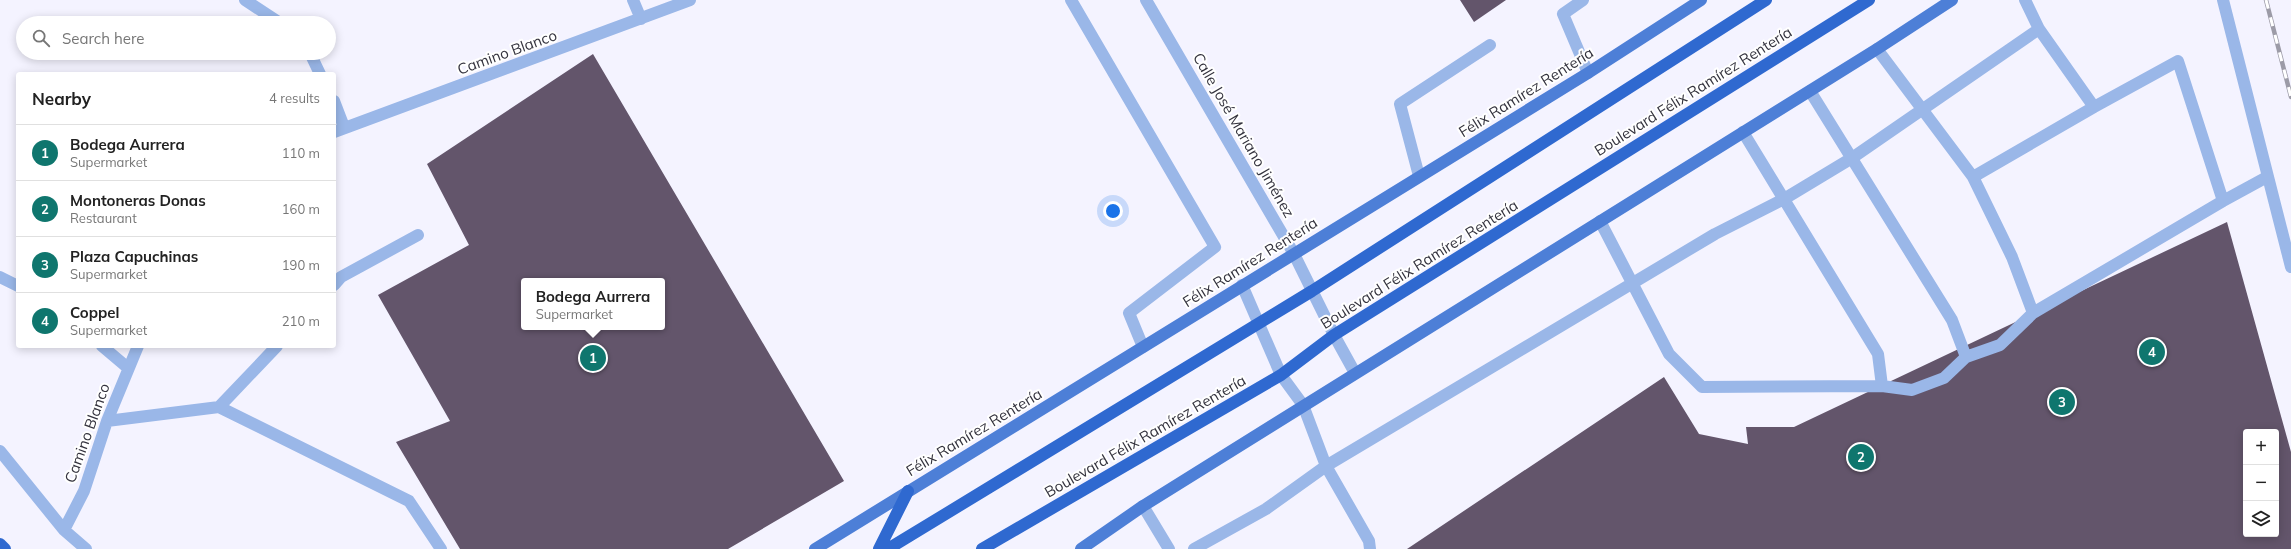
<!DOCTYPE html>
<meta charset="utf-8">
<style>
body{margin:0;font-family:Mulish,sans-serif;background:#f2f2f2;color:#222}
.controls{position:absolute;right:12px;bottom:12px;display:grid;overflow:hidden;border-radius:4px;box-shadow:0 2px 10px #0003}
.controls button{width:36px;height:36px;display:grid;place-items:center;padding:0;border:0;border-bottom:1px solid #e0e0e0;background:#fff;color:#222;font:20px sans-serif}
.you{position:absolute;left:1113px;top:211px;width:14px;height:14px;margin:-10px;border:3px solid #fff;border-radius:50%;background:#1a73e8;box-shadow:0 0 0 6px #1a73e833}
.badge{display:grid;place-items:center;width:26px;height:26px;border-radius:50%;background:#0f766e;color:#fff;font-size:13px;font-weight:700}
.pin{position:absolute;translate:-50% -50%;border:2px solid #fff;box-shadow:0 1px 4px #0006}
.popup{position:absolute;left:521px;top:278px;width:144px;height:52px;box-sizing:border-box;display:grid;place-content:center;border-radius:4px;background:#fff;filter:drop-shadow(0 1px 3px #0005);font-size:13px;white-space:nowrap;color:#767676}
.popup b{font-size:15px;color:#222}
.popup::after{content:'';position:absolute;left:50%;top:100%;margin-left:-8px;border:8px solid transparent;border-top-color:#fff}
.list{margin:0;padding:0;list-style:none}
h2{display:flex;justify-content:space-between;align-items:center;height:52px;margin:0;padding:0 16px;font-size:17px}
h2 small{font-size:13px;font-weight:400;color:#767676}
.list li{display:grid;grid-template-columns:26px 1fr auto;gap:12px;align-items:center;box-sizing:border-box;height:56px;padding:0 16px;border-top:1px solid #e0e0e0}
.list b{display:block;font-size:15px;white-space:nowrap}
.list p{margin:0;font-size:13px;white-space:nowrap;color:#767676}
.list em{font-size:13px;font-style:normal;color:#767676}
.icon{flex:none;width:22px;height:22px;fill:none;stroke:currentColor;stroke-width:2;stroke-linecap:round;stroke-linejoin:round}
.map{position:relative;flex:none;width:2291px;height:549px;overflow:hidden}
.search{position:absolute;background:#fff;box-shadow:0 2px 10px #0003;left:16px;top:16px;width:320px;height:44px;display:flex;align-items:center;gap:10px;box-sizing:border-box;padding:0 14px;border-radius:22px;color:#767676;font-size:15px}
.panel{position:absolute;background:#fff;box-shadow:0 2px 10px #0003;left:16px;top:72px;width:320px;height:276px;border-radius:4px}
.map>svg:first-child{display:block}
.building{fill:#63556b;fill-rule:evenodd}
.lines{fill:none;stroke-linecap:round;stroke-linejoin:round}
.minor{stroke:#9ab7e8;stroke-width:12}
.major{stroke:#4d7fd7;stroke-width:12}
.highway{stroke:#2f69d0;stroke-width:12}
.rail-casing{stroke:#9c9ba7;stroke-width:4.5}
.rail{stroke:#fff;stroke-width:3;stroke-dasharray:9;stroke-linecap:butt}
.labels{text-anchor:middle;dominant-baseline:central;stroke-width:4;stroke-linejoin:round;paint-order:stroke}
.street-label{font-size:15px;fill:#34333e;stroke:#fff}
</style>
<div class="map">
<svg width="2291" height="549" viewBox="0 0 2291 549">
<rect width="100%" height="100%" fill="#f4f3ff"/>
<!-- building -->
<path class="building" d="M 1460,0 L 1506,0 L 1474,22 Z
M 593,54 L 844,481 L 728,549 L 460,549 L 396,442 L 450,421 L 378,295 L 469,245 L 427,164 ZM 524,281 L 662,281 L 662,327 L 524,327 Z
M 2227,222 L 2291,452 L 2291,549 L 1407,549 L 1664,377 L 1699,434 L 1748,444 L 1746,427 L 1794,427 ZM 2246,432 L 2276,432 L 2276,534 L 2246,534 Z"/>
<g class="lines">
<!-- minor -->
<path class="minor" d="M 245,0 L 280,23
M 633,0 L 641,19
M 1071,0 L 1215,247 L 1129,313 L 1143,347
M 1146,0 L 1294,254 L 1334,335 L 1355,373
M 1583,0 L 1563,14 L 1588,73
M 2223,0 L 2291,267
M 310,53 L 320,74
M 1810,91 L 1952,320 L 1966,357
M 334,101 L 344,127
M 334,132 L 690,0
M 1743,132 L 1878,354 L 1882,386
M 1419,176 L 1400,104 L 1490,45
M 1973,177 L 2094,107 L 2039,29
M 2223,201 L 2267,177
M 1600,221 L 1669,354 L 1702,387 L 1882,386 L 1912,390 L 1944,378 L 1966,357 L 2000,345 L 2033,313 L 2012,257 L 1973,177 L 1877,49
M 0,277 L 18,286
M 334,285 L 341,277 L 418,235
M 1242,285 L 1281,375 L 1303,405 L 1326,466 L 1369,541 L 1370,549
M 2033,313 L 2223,201 L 2178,61 L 2094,107
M 102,346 L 128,368
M 219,407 L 409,501 L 441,549
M 107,421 L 219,407 L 277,346
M 0,451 L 64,530 L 86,549
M 1143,506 L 1169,549
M 64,530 L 84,491 L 107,421 L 138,346
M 1194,549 L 1266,509 L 1326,466 L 1715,234 L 1784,199 L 1852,158 L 2039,29 L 2025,0"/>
<!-- major -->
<path class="major" d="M 815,549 L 1588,73 L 1701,0
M 1081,549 L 1143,506 L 1877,49 L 1952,0"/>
<!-- highway -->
<path class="highway" d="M 0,544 L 5,549
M 879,549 L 908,491
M 888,549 L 1312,291 L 1766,0
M 982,549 L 1281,375 L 1334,335 L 1869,0"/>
<!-- rail casing -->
<g class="rail-casing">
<path id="rail" d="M 2266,0 L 2291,97"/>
</g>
<!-- rail -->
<use href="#rail" class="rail"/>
</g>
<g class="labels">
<!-- street labels -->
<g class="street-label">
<text transform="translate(507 52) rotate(-20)">Camino Blanco</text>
<text transform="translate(1693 91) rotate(-32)">Boulevard Félix Ramírez Rentería</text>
<text transform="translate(1526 92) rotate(-32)">Félix Ramírez Rentería</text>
<text transform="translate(1244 135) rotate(60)">Calle José Mariano Jiménez</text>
<text transform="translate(1250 262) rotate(-32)">Félix Ramírez Rentería</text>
<text transform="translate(1419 264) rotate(-32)">Boulevard Félix Ramírez Rentería</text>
<text transform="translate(974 432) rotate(-31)">Félix Ramírez Rentería</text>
<text transform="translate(87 433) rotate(-70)">Camino Blanco</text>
<text transform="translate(1145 436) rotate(-30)">Boulevard Félix Ramírez Rentería</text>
</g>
</g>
</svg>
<div class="controls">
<button>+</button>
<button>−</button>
<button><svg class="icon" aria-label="layers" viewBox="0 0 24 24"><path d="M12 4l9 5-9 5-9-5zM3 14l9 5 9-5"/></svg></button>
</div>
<div class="you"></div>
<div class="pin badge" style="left:593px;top:358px">1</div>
<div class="popup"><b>Bodega Aurrera</b>Supermarket</div>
<div class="pin badge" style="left:1861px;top:457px">2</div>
<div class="pin badge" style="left:2062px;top:402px">3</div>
<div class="pin badge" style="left:2152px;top:352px">4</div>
<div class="search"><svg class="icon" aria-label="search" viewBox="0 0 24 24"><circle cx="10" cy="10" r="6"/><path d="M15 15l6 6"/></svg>Search here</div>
<section class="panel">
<h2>Nearby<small>4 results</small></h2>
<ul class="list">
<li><span class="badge">1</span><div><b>Bodega Aurrera</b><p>Supermarket</p></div><em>110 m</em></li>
<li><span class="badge">2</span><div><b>Montoneras Donas</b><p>Restaurant</p></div><em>160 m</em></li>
<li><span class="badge">3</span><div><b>Plaza Capuchinas</b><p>Supermarket</p></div><em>190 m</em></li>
<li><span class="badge">4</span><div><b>Coppel</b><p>Supermarket</p></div><em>210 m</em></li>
</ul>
</section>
</div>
